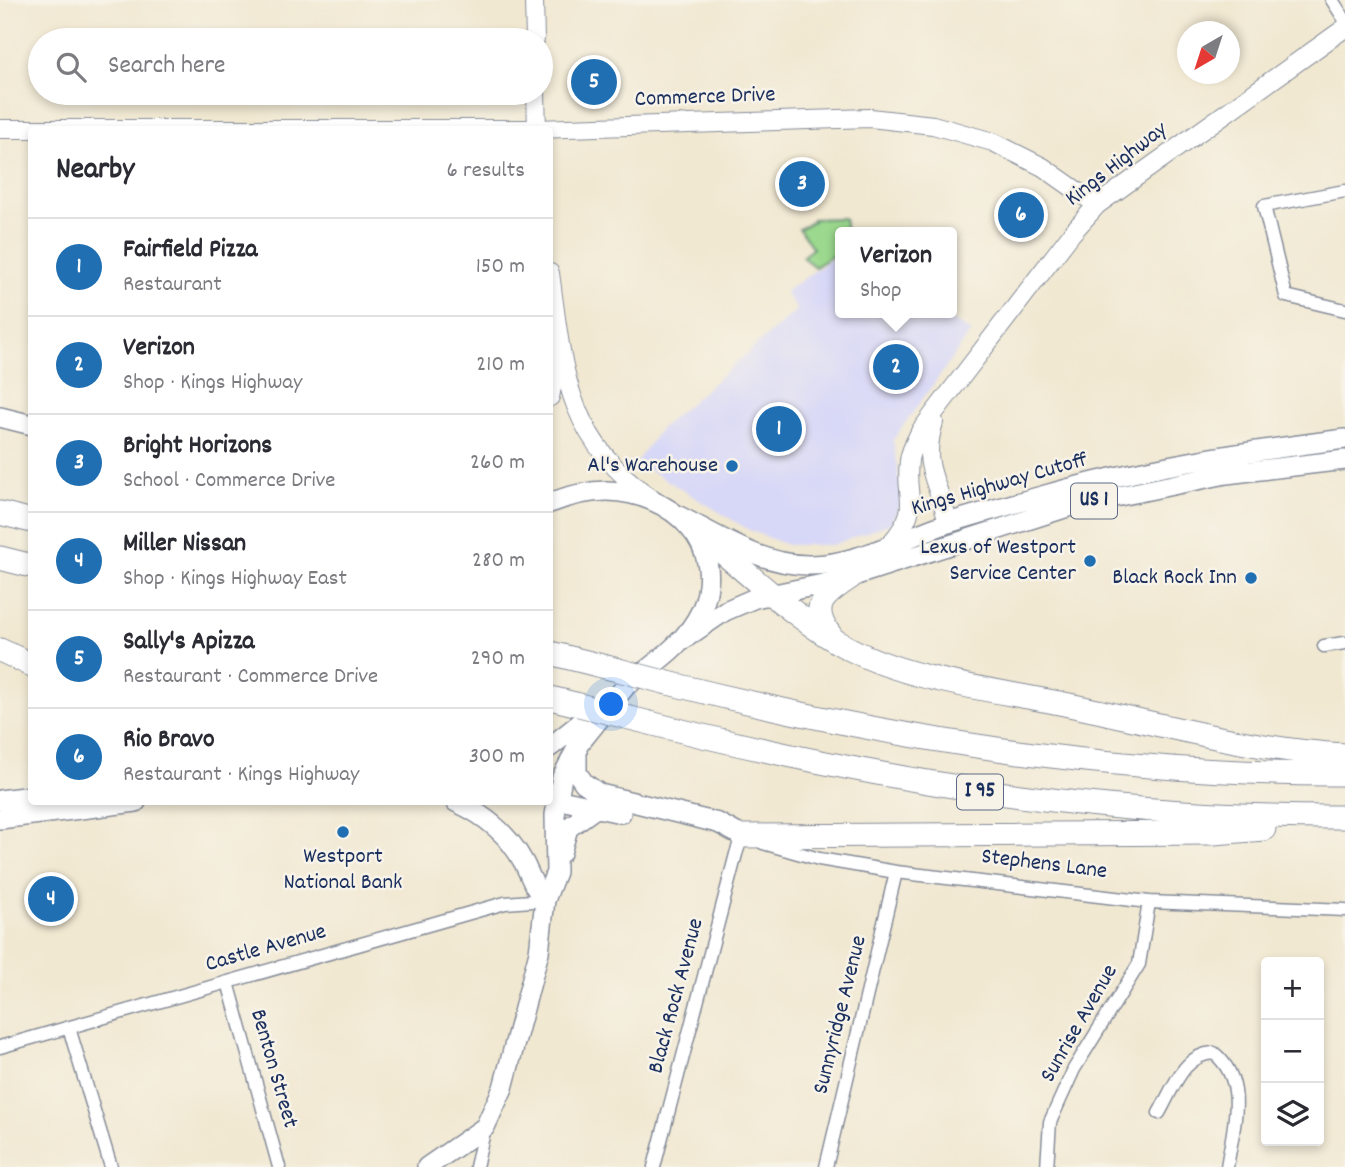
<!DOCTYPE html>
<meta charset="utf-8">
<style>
body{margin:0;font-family:Dekko,sans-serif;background:#f7f7f7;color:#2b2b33}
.controls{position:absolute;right:21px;bottom:21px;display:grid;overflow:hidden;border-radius:7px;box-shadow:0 4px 10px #0003}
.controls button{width:63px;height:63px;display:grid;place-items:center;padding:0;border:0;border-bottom:2px solid #e1e1e2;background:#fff;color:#2b2b33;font:35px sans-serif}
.compass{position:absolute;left:1177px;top:21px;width:63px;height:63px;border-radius:50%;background:#fff;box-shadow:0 4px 10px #0003;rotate:219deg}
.you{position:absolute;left:612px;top:705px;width:24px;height:24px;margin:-18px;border:5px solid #fff;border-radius:50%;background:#1a73e8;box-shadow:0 0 0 10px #1a73e833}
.badge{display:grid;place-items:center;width:46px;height:46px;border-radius:50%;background:#1f6fb2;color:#fff;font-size:23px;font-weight:700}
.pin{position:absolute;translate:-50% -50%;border:4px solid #fff;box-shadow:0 2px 7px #0006}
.popup{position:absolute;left:835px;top:227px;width:122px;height:91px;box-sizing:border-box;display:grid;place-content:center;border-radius:7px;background:#fff;filter:drop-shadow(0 2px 5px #0005);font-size:23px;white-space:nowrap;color:#7c7c81}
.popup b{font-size:26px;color:#2b2b33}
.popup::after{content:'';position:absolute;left:50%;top:100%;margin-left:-14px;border:14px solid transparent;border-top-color:#fff}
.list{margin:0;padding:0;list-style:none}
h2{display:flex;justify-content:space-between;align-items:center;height:91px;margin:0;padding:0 28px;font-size:30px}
h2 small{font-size:23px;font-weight:400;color:#7c7c81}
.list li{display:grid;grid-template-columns:46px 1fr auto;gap:21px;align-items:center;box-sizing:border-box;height:98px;padding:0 28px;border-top:2px solid #e1e1e2}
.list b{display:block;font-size:26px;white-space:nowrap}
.list p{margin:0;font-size:23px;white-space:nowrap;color:#7c7c81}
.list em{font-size:23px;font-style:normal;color:#7c7c81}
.icon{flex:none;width:38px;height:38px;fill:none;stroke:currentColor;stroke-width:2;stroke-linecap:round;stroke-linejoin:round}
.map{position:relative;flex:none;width:1345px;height:1167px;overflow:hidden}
.search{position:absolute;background:#fff;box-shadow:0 4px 10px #0003;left:28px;top:28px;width:525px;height:77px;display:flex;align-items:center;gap:18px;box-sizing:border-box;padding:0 24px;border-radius:38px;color:#7c7c81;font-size:26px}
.panel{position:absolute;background:#fff;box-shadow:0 4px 10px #0003;left:28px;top:126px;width:525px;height:679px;border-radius:7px}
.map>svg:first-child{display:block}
.built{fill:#d7d7f8}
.green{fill:#9cd98e;stroke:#5c8476;stroke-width:2}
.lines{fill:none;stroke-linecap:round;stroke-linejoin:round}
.minor-casing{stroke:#868c98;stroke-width:15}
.secondary-casing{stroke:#868c98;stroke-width:20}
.primary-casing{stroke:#868c98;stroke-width:22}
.motorway-casing{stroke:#868c98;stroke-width:25}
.minor{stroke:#fff;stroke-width:12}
.secondary{stroke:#fff;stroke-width:18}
.primary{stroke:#fff;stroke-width:19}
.motorway{stroke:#fff;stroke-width:23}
.motorway-bridge-casing{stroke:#868c98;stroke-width:25;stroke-linecap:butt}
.motorway-bridge{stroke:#fff;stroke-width:23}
.poi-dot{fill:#1f6fb2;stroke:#f7f3e8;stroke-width:2.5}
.labels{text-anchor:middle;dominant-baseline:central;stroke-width:5;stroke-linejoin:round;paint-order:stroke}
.shield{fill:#f7f3e8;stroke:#5d6a87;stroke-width:2}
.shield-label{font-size:21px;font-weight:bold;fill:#1b2f5e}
.street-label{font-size:23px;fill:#1b2f5e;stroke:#f7f3e8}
.poi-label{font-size:23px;fill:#1b2f5e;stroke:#f7f3e8;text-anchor:end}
</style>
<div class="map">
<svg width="1345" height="1167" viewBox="0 0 1345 1167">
<rect width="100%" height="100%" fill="#f7f3e8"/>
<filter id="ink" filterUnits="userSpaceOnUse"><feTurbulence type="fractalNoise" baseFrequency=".0143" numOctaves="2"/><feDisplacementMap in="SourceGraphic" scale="14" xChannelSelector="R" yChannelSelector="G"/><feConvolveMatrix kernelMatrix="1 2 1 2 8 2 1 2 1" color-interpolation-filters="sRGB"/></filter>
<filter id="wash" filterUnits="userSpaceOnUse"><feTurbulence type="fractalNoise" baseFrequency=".00686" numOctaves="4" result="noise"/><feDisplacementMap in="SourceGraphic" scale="28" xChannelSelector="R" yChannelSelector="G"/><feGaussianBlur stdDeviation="1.57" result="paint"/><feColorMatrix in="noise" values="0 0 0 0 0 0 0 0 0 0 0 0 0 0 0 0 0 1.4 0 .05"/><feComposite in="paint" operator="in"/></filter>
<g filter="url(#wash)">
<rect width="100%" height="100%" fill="#f1e8d1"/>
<!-- built -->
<path class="built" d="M 840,253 L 840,313 L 942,313 L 971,332 L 893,440 L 902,502 L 891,523 L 833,545 L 787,545 L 749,530 L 636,462 L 661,428 L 797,310 L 785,292 Z"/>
<!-- green -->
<path class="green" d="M 844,218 L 846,232 L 840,232 L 840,251 L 815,267 L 802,257 L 813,248 L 799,229 L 813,221 L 812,219 Z"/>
</g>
<g filter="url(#ink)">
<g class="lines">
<!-- minor casing -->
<g class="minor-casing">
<path id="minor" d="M 1332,0 L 1345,20
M 1345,191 L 1264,206 L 1286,296 L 1345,310
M 1324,646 L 1345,643
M 763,843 L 819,859 L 896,872 L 1149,902 L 1345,910
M 228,982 L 279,1167
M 69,1028 L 111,1167
M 0,1047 L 505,903 L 545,900
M 1159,1113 C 1173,1089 1183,1054 1214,1053 C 1249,1082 1233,1127 1227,1167
M 476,1167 L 485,1127
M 654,1167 L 736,854 L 742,836 L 746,837
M 826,1167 L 896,872
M 1047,1167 L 1050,1122 L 1074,1069 L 1139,964 L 1149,902"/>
</g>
<!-- secondary casing -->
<g class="secondary-casing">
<path id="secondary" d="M 534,0 L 535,40
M 536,93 L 537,130
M 0,129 L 537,129 L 870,118 L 933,125 L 993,142 L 1043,167 L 1097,205
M 550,273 C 563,369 565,437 651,498
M 550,397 L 558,357
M 934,422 C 920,468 939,481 948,523
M 891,543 C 923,505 904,501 909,461 C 910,450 916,440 921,430 L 1072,233 L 1097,205 L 1345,28"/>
</g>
<!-- primary casing -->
<g class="primary-casing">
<path id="primary" d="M 0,417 L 32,425
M 550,503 C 568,496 587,491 607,491 C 671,492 730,545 701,611 C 686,643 656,662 630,683
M 679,516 C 719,536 762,565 808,565 C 854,566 901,539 945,524 C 977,514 1009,505 1042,496 C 1140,467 1243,452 1345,439
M 684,639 L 725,611 L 755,598 L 838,581 L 1071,506 L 1226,474 L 1345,460
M 550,747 L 593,713
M 577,749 L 577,773 L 584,783 L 600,794 L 718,823 L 742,836
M 556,799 L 621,813
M 0,800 L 32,796
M 456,802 C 485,815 509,835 524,863 C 531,877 534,889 545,900
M 0,819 L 136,802
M 561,853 L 568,828 L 597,807
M 427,1167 L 485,1127 L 503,1088 L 539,952 L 545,900 L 556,872 L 555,815 L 562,777 L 579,744 L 625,687"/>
</g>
<!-- motorway casing -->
<g class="motorway-casing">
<path id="motorway" d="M 0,513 L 32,521
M 689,524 C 736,562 795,620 848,648 C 915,683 1000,690 1074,706 C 1160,724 1257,751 1345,755
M 0,558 L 32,566
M 831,636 C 807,606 825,594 851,577
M 0,650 L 32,665
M 550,653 L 618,670
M 668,683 C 890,739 1115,775 1345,774
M 550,698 L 579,705
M 626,717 C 868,779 1094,818 1345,817
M 742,836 L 1214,833 L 1264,829"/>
</g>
<!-- minor -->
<use href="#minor" class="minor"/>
<!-- secondary -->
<use href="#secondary" class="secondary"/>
<!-- primary -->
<use href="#primary" class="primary"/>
<!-- motorway -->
<use href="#motorway" class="motorway"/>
<!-- motorway-bridge casing -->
<g class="motorway-bridge-casing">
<path id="motorway-bridge" d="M 618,670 L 668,683
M 579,705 L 626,717"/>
</g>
<!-- motorway-bridge -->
<use href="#motorway-bridge" class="motorway-bridge"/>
</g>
</g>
<!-- markers -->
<g class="poi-dot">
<circle cx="732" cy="466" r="7"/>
<circle cx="1090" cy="561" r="7"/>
<circle cx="1251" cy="578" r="7"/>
<circle cx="343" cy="832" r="7"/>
</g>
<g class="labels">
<!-- shield labels -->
<g class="shield">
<rect x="1071" y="483.5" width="46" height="35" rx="5"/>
<rect x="957" y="774.5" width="46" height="35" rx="5"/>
</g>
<g class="shield-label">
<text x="1094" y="501">US 1</text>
<text x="980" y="792">I 95</text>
</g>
<!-- street labels -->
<g class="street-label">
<text transform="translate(705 98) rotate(-2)">Commerce Drive</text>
<text transform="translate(1117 165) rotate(-38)">Kings Highway</text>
<text transform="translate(1000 485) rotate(-16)">Kings Highway Cutoff</text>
<text transform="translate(1044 865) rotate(7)">Stephens Lane</text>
<text transform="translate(266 949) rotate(-16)">Castle Avenue</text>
<text transform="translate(677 996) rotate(-75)">Black Rock Avenue</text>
<text transform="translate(841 1015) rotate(-76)">Sunnyridge Avenue</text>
<text transform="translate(1080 1024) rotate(-60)">Sunrise Avenue</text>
<text transform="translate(273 1069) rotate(74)">Benton Street</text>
</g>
<!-- poi labels -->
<g class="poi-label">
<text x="718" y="466">Al's Warehouse</text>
<text x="1076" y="548">Lexus of Westport<tspan x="1076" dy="26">Service Center</tspan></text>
<text x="1237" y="578">Black Rock Inn</text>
<text x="343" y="857" text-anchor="middle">Westport<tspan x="343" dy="26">National Bank</tspan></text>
</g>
</g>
</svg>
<div class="controls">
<button>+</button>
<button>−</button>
<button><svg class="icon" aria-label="layers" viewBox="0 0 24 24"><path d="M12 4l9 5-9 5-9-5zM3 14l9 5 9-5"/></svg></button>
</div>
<svg class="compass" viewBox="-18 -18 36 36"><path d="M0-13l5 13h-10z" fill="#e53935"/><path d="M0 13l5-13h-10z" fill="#7c7c81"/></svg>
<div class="you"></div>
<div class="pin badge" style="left:779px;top:429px">1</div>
<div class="pin badge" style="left:896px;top:367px">2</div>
<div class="popup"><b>Verizon</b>Shop</div>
<div class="pin badge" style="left:802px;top:184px">3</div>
<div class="pin badge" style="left:51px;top:899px">4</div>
<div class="pin badge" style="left:594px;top:82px">5</div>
<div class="pin badge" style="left:1021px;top:215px">6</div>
<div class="search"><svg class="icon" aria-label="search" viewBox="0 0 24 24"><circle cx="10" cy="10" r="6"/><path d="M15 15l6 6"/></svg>Search here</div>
<section class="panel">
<h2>Nearby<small>6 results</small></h2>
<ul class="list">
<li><span class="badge">1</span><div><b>Fairfield Pizza</b><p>Restaurant</p></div><em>150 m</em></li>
<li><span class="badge">2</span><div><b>Verizon</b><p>Shop · Kings Highway</p></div><em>210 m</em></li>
<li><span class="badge">3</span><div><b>Bright Horizons</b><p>School · Commerce Drive</p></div><em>260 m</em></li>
<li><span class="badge">4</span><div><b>Miller Nissan</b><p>Shop · Kings Highway East</p></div><em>280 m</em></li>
<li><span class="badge">5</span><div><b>Sally's Apizza</b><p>Restaurant · Commerce Drive</p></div><em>290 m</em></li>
<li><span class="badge">6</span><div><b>Rio Bravo</b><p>Restaurant · Kings Highway</p></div><em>300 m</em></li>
</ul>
</section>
</div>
